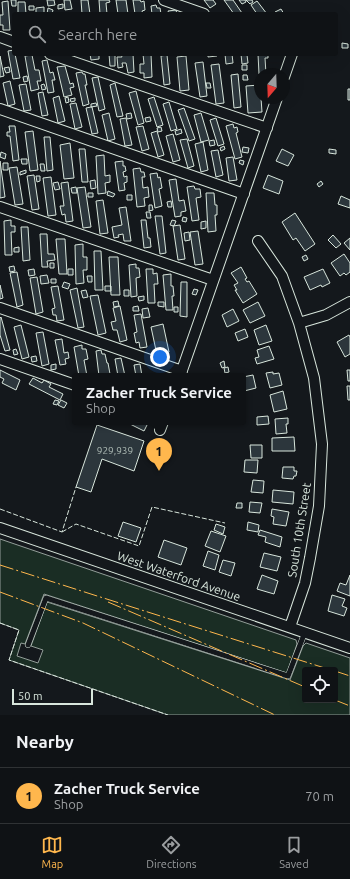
<!DOCTYPE html>
<style>
body{margin:0;font-family:Ubuntu,sans-serif;background:#1d2022;color:#f1f3f6}
.controls{position:absolute;right:12px;bottom:12px;display:grid;overflow:hidden;border-radius:4px;box-shadow:0 4px 16px #0002}
.controls button{width:36px;height:36px;display:grid;place-items:center;padding:0;border:0;border-bottom:1px solid #2f3234;background:#0f1215;color:#f1f3f6;font:20px sans-serif}
.compass{position:absolute;left:254px;top:68px;width:36px;height:36px;border-radius:50%;background:#0f1215;box-shadow:0 4px 16px #0002;rotate:199deg}
.scale{position:absolute;left:12px;bottom:10px;width:81px;box-sizing:border-box;padding-left:4px;border:2px solid #d8e6dc;border-top:0;font-size:11px;line-height:14px;white-space:nowrap;color:#d8e6dc;-webkit-text-stroke:3px #14181c;paint-order:stroke}
.you{position:absolute;left:160px;top:357px;width:14px;height:14px;margin:-10px;border:3px solid #fff;border-radius:50%;background:#1a73e8;box-shadow:0 0 0 6px #1a73e833}
.badge{display:grid;place-items:center;width:26px;height:26px;border-radius:50%;background:#ffb74d;color:#111;font-size:13px;font-weight:700}
.pin{position:absolute;translate:-50% -33px;filter:drop-shadow(0 1px 2px #0008)}
.pin::after{content:'';position:absolute;top:21px;width:14px;height:12px;background:inherit;clip-path:polygon(0 0,100% 0,50% 100%)}
.popup{position:absolute;left:72px;top:373px;width:174px;height:52px;box-sizing:border-box;display:grid;place-content:center;border-radius:4px;background:#0f1215;filter:drop-shadow(0 1px 3px #0005);font-size:13px;white-space:nowrap;color:#9b9ea0}
.popup b{font-size:15px;color:#f1f3f6}
.popup::after{content:'';position:absolute;left:50%;top:100%;margin-left:-8px;border:8px solid transparent;border-top-color:#0f1215}
.list{margin:0;padding:0;list-style:none}
h2{display:flex;justify-content:space-between;align-items:center;height:52px;margin:0;padding:0 16px;font-size:17px}
h2 small{font-size:13px;font-weight:400;color:#9b9ea0}
.list li{display:grid;grid-template-columns:26px 1fr auto;gap:12px;align-items:center;box-sizing:border-box;height:56px;padding:0 16px;border-top:1px solid #2f3234}
.list b{display:block;font-size:15px;white-space:nowrap}
.list p{margin:0;font-size:13px;white-space:nowrap;color:#9b9ea0}
.list em{font-size:13px;font-style:normal;color:#9b9ea0}
.icon{flex:none;width:22px;height:22px;fill:none;stroke:currentColor;stroke-width:2;stroke-linecap:round;stroke-linejoin:round}
.map{position:relative;flex:none;width:350px;height:715px;overflow:hidden}
.search{position:absolute;background:#0f1215;box-shadow:0 4px 16px #0002;left:12px;right:12px;top:12px;height:44px;display:flex;align-items:center;gap:10px;box-sizing:border-box;padding:0 14px;border-radius:4px;color:#9b9ea0;font-size:15px}
.sheet{height:108px;background:#0f1215}
nav{display:flex;justify-content:space-around;align-items:center;box-sizing:border-box;height:56px;border-top:1px solid #2f3234;background:#0f1215;font-size:11px;color:#9b9ea0}
nav a{display:grid;justify-items:center;gap:2px}
nav .on{color:#ffb74d}
.map>svg:first-child{display:block}
.green{fill:#1a2d24;stroke:#939e99;fill-rule:evenodd}
.building{fill:#2c363c;stroke:#d8e6dc}
.lines{fill:none;stroke-linecap:round;stroke-linejoin:round}
.lane-casing{stroke:#d8e6dc;stroke-width:6}
.street-casing{stroke:#d8e6dc;stroke-width:12}
.lane{stroke:#14181c;stroke-width:5}
.street{stroke:#14181c;stroke-width:10}
.fence{stroke:#d8e6dc;stroke-width:1;stroke-dasharray:5 2;stroke-linecap:butt}
.power{stroke:#ffb74d;stroke-width:1;stroke-dasharray:14 3 2 3;stroke-linecap:butt}
.labels{text-anchor:middle;dominant-baseline:central;stroke-width:3;stroke-linejoin:round;paint-order:stroke}
.number-label{font-size:10px;fill:#adbab4}
.street-label{font-size:12px;fill:#d8e6dc;stroke:#14181c}
</style>
<div class="map">
<svg width="350" height="715" viewBox="0 0 350 715">
<rect width="100%" height="100%" fill="#14181c"/>
<!-- green -->
<path class="green" d="M 0,539 L 296,640 L 297,644 L 287,673 L 44,594 L 25,644 L 21,643 L 17,656 L 38,663 L 43,650 L 31,646 L 47,602 L 290,680 L 303,646 L 306,643 L 350,658 L 350,715 L 168,715 L 9,660 L 19,630 L 0,623 ZM 305,670 L 335,670 L 335,700 L 305,700 Z"/>
<!-- building -->
<path class="building" d="M 11,0 L 16,0 L 16,6 L 12,6 Z
M 47,0 L 54,0 L 55,5 L 48,6 Z
M 64,0 L 70,0 L 72,9 L 65,10 Z
M 81,0 L 88,0 L 90,14 L 82,14 Z
M 99,0 L 109,0 L 110,2 L 106,3 L 107,14 L 100,14 Z
M 116,0 L 126,0 L 128,14 L 118,14 Z
M 133,0 L 140,0 L 141,2 L 144,1 L 145,10 L 142,11 L 143,14 L 135,14 Z
M 204,0 L 213,0 L 216,4 L 210,8 Z
M 224,0 L 233,0 L 242,13 L 241,14 L 234,14 Z
M 239,0 L 245,0 L 246,2 L 242,4 Z
M 246,0 L 252,0 L 253,2 L 250,4 Z
M 8,1 L 10,30 L 3,30 L 3,25 L 0,25 L 0,15 L 3,15 L 2,2 Z
M 257,1 L 267,14 L 257,14 L 251,5 Z
M 18,2 L 25,2 L 26,14 L 18,14 Z
M 63,4 L 63,8 L 58,9 L 58,5 Z
M 156,5 L 157,8 L 160,8 L 161,14 L 152,14 L 151,6 Z
M 29,6 L 34,6 L 34,10 L 29,10 Z
M 44,7 L 44,14 L 36,14 L 36,8 Z
M 48,8 L 53,10 L 52,14 L 47,14 Z
M 281,9 L 284,14 L 276,14 L 275,12 Z
M 176,10 L 177,14 L 169,14 L 168,11 Z
M 342,43 L 348,44 L 348,48 L 342,48 Z
M 14,50 L 14,54 L 15,54 L 20,78 L 13,79 L 8,51 Z
M 90,54 L 99,54 L 99,59 L 91,60 Z
M 109,54 L 115,54 L 115,66 L 110,66 Z
M 121,54 L 133,54 L 134,72 L 128,73 L 126,63 L 122,63 L 123,67 L 118,68 L 117,57 L 122,57 Z
M 143,54 L 151,54 L 152,77 L 144,78 L 144,73 L 140,73 L 140,64 L 144,64 Z
M 208,54 L 216,54 L 217,56 L 208,57 Z
M 225,54 L 232,54 L 233,63 L 226,64 Z
M 241,54 L 251,54 L 247,55 L 248,63 L 242,64 Z
M 258,54 L 268,54 L 268,58 L 265,58 L 266,74 L 259,74 Z
M 32,55 L 35,70 L 39,70 L 41,81 L 37,81 L 39,89 L 31,91 L 25,56 Z
M 167,55 L 170,84 L 164,85 L 161,56 Z
M 0,56 L 4,76 L 0,77 Z
M 186,56 L 189,90 L 180,91 L 177,57 Z
M 47,60 L 50,73 L 53,72 L 55,80 L 52,80 L 54,92 L 48,93 L 42,61 Z
M 203,62 L 207,96 L 200,97 L 195,63 Z
M 219,64 L 224,103 L 216,104 L 211,65 Z
M 242,65 L 247,65 L 247,70 L 242,70 Z
M 65,66 L 70,84 L 73,83 L 74,87 L 70,88 L 72,95 L 64,97 L 57,67 Z
M 9,67 L 10,72 L 6,73 L 4,68 Z
M 82,72 L 83,74 L 85,74 L 87,85 L 85,85 L 89,104 L 83,106 L 76,73 Z
M 238,74 L 241,107 L 234,108 L 231,75 Z
M 243,75 L 247,75 L 248,80 L 243,80 Z
M 27,76 L 28,81 L 24,82 L 23,77 Z
M 98,77 L 105,109 L 99,111 L 92,78 Z
M 10,81 L 15,104 L 8,106 L 3,83 Z
M 115,83 L 123,116 L 117,117 L 110,85 Z
M 206,83 L 210,83 L 211,88 L 207,88 Z
M 26,84 L 31,110 L 24,111 L 19,85 Z
M 44,84 L 46,89 L 42,90 L 41,85 Z
M 260,85 L 260,98 L 261,98 L 262,112 L 248,113 L 246,86 Z
M 348,89 L 350,89 L 350,100 L 348,100 Z
M 136,91 L 144,123 L 138,125 L 129,93 Z
M 43,92 L 48,115 L 42,116 L 38,93 Z
M 59,96 L 65,121 L 58,123 L 53,98 Z
M 68,97 L 69,102 L 66,103 L 65,98 Z
M 154,97 L 163,125 L 157,127 L 148,99 Z
M 75,98 L 75,101 L 71,102 L 70,99 Z
M 169,102 L 177,129 L 171,131 L 163,104 Z
M 76,103 L 82,127 L 75,129 L 70,104 Z
M 96,103 L 97,106 L 91,107 L 91,104 Z
M 91,107 L 92,107 L 98,133 L 92,134 L 86,108 Z
M 184,108 L 195,139 L 189,141 L 178,110 Z
M 109,113 L 115,139 L 108,141 L 102,115 Z
M 131,113 L 132,118 L 127,119 L 126,114 Z
M 201,113 L 209,140 L 201,142 L 194,115 Z
M 150,117 L 151,121 L 146,122 L 145,118 Z
M 126,118 L 132,145 L 125,146 L 120,119 Z
M 216,118 L 224,144 L 218,146 L 210,120 Z
M 233,124 L 234,128 L 237,127 L 238,132 L 236,133 L 242,157 L 235,159 L 226,126 Z
M 9,126 L 15,126 L 19,160 L 13,161 L 10,136 L 7,136 L 7,132 L 10,132 Z
M 143,126 L 149,149 L 142,151 L 136,127 Z
M 161,127 L 162,131 L 158,132 L 157,128 Z
M 181,129 L 182,133 L 176,135 L 175,131 Z
M 33,131 L 38,170 L 30,171 L 25,132 Z
M 157,131 L 164,155 L 158,157 L 151,133 Z
M 173,134 L 180,160 L 173,162 L 166,136 Z
M 44,137 L 50,137 L 53,170 L 47,171 Z
M 187,139 L 194,166 L 188,168 L 180,140 Z
M 214,140 L 215,145 L 210,146 L 209,141 Z
M 203,142 L 208,170 L 201,172 L 195,144 Z
M 70,143 L 74,178 L 64,179 L 60,145 Z
M 224,146 L 225,149 L 221,151 L 220,148 Z
M 243,147 L 249,148 L 248,153 L 242,152 Z
M 79,149 L 85,149 L 88,182 L 82,182 Z
M 282,149 L 294,155 L 288,166 L 276,161 Z
M 329,149 L 336,150 L 336,154 L 329,153 Z
M 218,150 L 223,175 L 216,177 L 211,151 Z
M 1,152 L 6,154 L 5,159 L 0,157 Z
M 104,155 L 105,176 L 110,175 L 110,182 L 105,183 L 106,193 L 98,194 L 96,156 Z
M 233,157 L 237,180 L 229,181 L 226,158 Z
M 21,159 L 27,159 L 27,164 L 22,164 Z
M 240,160 L 244,161 L 243,165 L 239,163 Z
M 0,161 L 5,197 L 0,198 Z
M 123,161 L 123,166 L 125,166 L 126,171 L 123,172 L 124,177 L 127,176 L 127,182 L 124,183 L 125,190 L 119,191 L 115,162 Z
M 3,163 L 8,163 L 8,170 L 3,170 Z
M 40,164 L 44,164 L 45,171 L 41,171 Z
M 17,167 L 23,204 L 15,205 L 9,168 Z
M 140,168 L 141,172 L 144,172 L 145,177 L 142,177 L 143,188 L 148,187 L 149,197 L 144,198 L 145,206 L 137,207 L 133,169 Z
M 26,170 L 26,173 L 20,175 L 20,172 Z
M 157,173 L 158,178 L 160,177 L 162,188 L 159,189 L 162,206 L 155,208 L 150,174 Z
M 34,175 L 39,209 L 32,210 L 27,176 Z
M 268,175 L 283,181 L 279,194 L 263,188 Z
M 36,176 L 40,176 L 40,181 L 37,182 Z
M 51,177 L 56,215 L 48,216 L 43,178 Z
M 176,179 L 179,201 L 184,200 L 186,211 L 181,212 L 181,216 L 175,217 L 169,180 Z
M 95,180 L 96,188 L 91,189 L 90,181 Z
M 321,181 L 323,184 L 319,187 L 317,184 Z
M 58,182 L 60,189 L 55,190 L 53,183 Z
M 68,182 L 73,221 L 66,222 L 65,214 L 62,215 L 60,206 L 64,206 L 61,183 Z
M 194,186 L 195,189 L 200,189 L 201,197 L 196,198 L 199,220 L 192,221 L 187,187 Z
M 76,187 L 77,193 L 72,193 L 71,188 Z
M 85,187 L 91,227 L 83,228 L 77,188 Z
M 108,191 L 115,194 L 113,197 L 107,195 Z
M 88,193 L 93,193 L 93,197 L 88,197 Z
M 206,193 L 214,193 L 215,205 L 217,205 L 217,215 L 215,215 L 216,231 L 208,232 Z
M 127,195 L 132,195 L 132,200 L 127,200 Z
M 341,196 L 350,200 L 350,208 L 338,204 Z
M 103,200 L 108,233 L 100,234 L 96,201 Z
M 171,201 L 172,207 L 168,207 L 167,202 Z
M 149,205 L 152,205 L 153,210 L 149,211 Z
M 126,207 L 131,241 L 124,241 L 123,234 L 118,235 L 119,237 L 114,238 L 112,227 L 122,225 L 119,208 Z
M 146,212 L 150,212 L 151,218 L 147,218 Z
M 295,213 L 315,244 L 305,251 L 296,238 L 293,240 L 282,222 Z
M 155,216 L 162,216 L 166,253 L 160,254 Z
M 183,217 L 187,218 L 186,222 L 182,221 Z
M 11,220 L 11,226 L 15,226 L 15,232 L 11,232 L 12,255 L 5,255 L 4,221 Z
M 141,220 L 146,220 L 148,238 L 150,238 L 151,247 L 144,248 Z
M 172,220 L 176,221 L 174,226 L 170,225 Z
M 206,221 L 206,228 L 201,229 L 201,222 Z
M 180,225 L 185,259 L 178,260 L 173,226 Z
M 21,227 L 28,227 L 30,260 L 23,261 Z
M 198,231 L 203,264 L 195,265 L 190,232 Z
M 189,232 L 190,240 L 185,241 L 184,233 Z
M 40,234 L 47,234 L 48,254 L 54,254 L 55,260 L 47,261 L 48,267 L 42,267 Z
M 333,235 L 341,244 L 336,248 L 328,240 Z
M 350,238 L 350,250 L 344,243 Z
M 56,239 L 65,239 L 67,274 L 59,274 Z
M 83,244 L 83,257 L 87,257 L 87,270 L 83,270 L 84,283 L 76,284 L 75,245 Z
M 19,247 L 19,252 L 14,252 L 14,248 Z
M 94,251 L 101,251 L 103,290 L 95,290 Z
M 344,254 L 350,263 L 350,272 L 346,275 L 344,273 L 340,276 L 331,263 Z
M 306,255 L 308,259 L 304,261 L 302,257 Z
M 109,257 L 118,257 L 120,295 L 111,295 Z
M 50,263 L 54,263 L 54,268 L 50,268 Z
M 136,264 L 136,268 L 139,268 L 140,277 L 136,278 L 137,296 L 131,297 L 129,265 Z
M 14,266 L 15,271 L 10,272 L 9,267 Z
M 241,267 L 247,278 L 245,279 L 247,282 L 249,281 L 257,294 L 243,303 L 235,290 L 237,290 L 234,285 L 238,283 L 231,273 Z
M 34,269 L 35,275 L 29,276 L 28,270 Z
M 68,269 L 73,269 L 73,275 L 68,275 Z
M 146,269 L 153,269 L 153,274 L 157,273 L 158,284 L 154,284 L 155,303 L 148,303 Z
M 323,269 L 330,283 L 322,287 L 321,285 L 310,290 L 304,277 Z
M 17,272 L 23,305 L 17,307 L 10,273 Z
M 171,274 L 171,286 L 173,286 L 174,296 L 172,296 L 173,310 L 166,310 L 163,275 Z
M 47,275 L 49,283 L 41,284 L 40,276 Z
M 87,276 L 92,276 L 92,282 L 88,282 Z
M 37,277 L 43,312 L 36,314 L 30,278 Z
M 51,279 L 56,279 L 56,283 L 51,283 Z
M 64,282 L 70,284 L 68,289 L 62,287 Z
M 181,282 L 187,282 L 187,317 L 180,316 Z
M 0,285 L 3,298 L 0,299 Z
M 58,286 L 64,320 L 57,321 L 56,315 L 53,315 L 52,309 L 55,308 L 51,287 Z
M 105,286 L 111,286 L 111,291 L 105,291 Z
M 77,288 L 84,327 L 78,328 L 70,290 Z
M 194,289 L 198,290 L 196,295 L 192,294 Z
M 86,290 L 88,297 L 83,298 L 81,291 Z
M 124,290 L 129,290 L 129,296 L 124,296 Z
M 98,295 L 106,333 L 98,335 L 90,296 Z
M 144,296 L 144,300 L 139,301 L 138,297 Z
M 118,301 L 119,306 L 114,307 L 113,302 Z
M 158,302 L 164,302 L 164,307 L 158,306 Z
M 258,302 L 265,316 L 250,323 L 243,310 Z
M 120,306 L 127,340 L 120,342 L 117,330 L 113,330 L 111,322 L 116,321 L 113,308 Z
M 138,306 L 139,311 L 133,311 L 133,307 Z
M 174,307 L 178,307 L 178,312 L 174,312 Z
M 148,308 L 150,317 L 143,318 L 142,309 Z
M 233,309 L 239,321 L 227,327 L 222,315 Z
M 141,314 L 147,347 L 140,348 L 139,342 L 136,343 L 134,333 L 137,332 L 134,315 Z
M 1,317 L 10,350 L 5,351 L 0,335 L 0,318 Z
M 163,324 L 169,352 L 157,355 L 151,327 Z
M 21,325 L 29,357 L 22,359 L 14,327 Z
M 266,325 L 272,341 L 259,345 L 254,330 Z
M 245,329 L 248,337 L 238,341 L 235,333 Z
M 43,332 L 49,364 L 42,366 L 36,333 Z
M 349,335 L 350,337 L 350,354 L 345,357 L 337,342 Z
M 62,339 L 64,353 L 68,352 L 69,358 L 65,359 L 66,364 L 60,365 L 55,340 Z
M 82,345 L 82,349 L 86,349 L 88,359 L 84,360 L 87,376 L 79,376 L 74,347 Z
M 269,346 L 274,359 L 257,364 L 255,358 L 259,357 L 257,350 Z
M 16,349 L 18,354 L 14,355 L 13,350 Z
M 101,350 L 102,354 L 105,354 L 107,363 L 108,363 L 110,374 L 105,374 L 105,376 L 99,376 L 96,351 Z
M 36,356 L 37,361 L 32,362 L 31,357 Z
M 121,358 L 125,376 L 118,376 L 115,359 Z
M 224,361 L 225,367 L 222,368 L 220,363 Z
M 56,364 L 56,369 L 51,370 L 51,365 Z
M 140,364 L 142,376 L 136,376 L 134,365 Z
M 228,367 L 229,372 L 225,373 L 224,368 Z
M 0,370 L 20,380 L 16,390 L 2,383 L 4,379 L 0,377 Z
M 347,370 L 350,370 L 350,381 L 348,381 Z
M 273,372 L 273,374 L 279,373 L 282,385 L 270,388 L 266,373 Z
M 253,375 L 256,388 L 244,391 L 243,386 L 243,377 Z
M 33,378 L 42,383 L 44,380 L 51,384 L 49,387 L 63,394 L 60,400 L 29,384 Z
M 347,386 L 350,386 L 350,400 L 348,400 Z
M 283,391 L 287,409 L 274,412 L 270,395 Z
M 55,400 L 59,401 L 57,405 L 53,404 Z
M 61,400 L 67,403 L 64,408 L 58,405 Z
M 268,416 L 269,424 L 257,425 L 257,417 Z
M 288,418 L 288,424 L 286,424 L 287,433 L 276,434 L 275,419 Z
M 126,422 L 146,422 L 148,423 L 144,431 Z
M 97,425 L 144,441 L 134,471 L 102,459 L 91,492 L 76,487 Z
M 294,437 L 295,451 L 272,451 L 272,438 Z
M 250,445 L 262,445 L 262,458 L 251,458 Z
M 245,460 L 258,460 L 257,473 L 244,472 Z
M 283,467 L 294,467 L 294,471 L 297,471 L 296,476 L 294,476 L 293,479 L 282,478 Z
M 253,480 L 264,481 L 263,493 L 251,492 Z
M 273,490 L 294,492 L 293,504 L 272,502 Z
M 250,502 L 262,503 L 260,513 L 249,512 Z
M 237,503 L 242,503 L 242,508 L 236,508 Z
M 272,509 L 289,512 L 286,526 L 273,524 L 274,517 L 271,516 Z
M 123,522 L 141,528 L 136,542 L 118,536 Z
M 248,522 L 259,525 L 258,532 L 247,530 Z
M 216,524 L 225,527 L 223,534 L 214,530 Z
M 260,530 L 282,537 L 280,547 L 265,542 L 266,537 L 258,535 Z
M 211,531 L 226,536 L 220,552 L 205,546 Z
M 164,540 L 187,548 L 181,565 L 158,557 Z
M 208,551 L 219,555 L 215,570 L 203,566 Z
M 264,553 L 281,557 L 277,571 L 260,567 Z
M 223,560 L 235,563 L 231,576 L 219,572 Z
M 262,575 L 278,581 L 274,594 L 257,589 Z
M 350,575 L 350,596 L 337,591 L 340,583 L 346,585 Z
M 332,595 L 345,599 L 342,606 L 347,608 L 344,616 L 328,611 Z"/>
<g class="lines">
<!-- lane casing -->
<g class="lane-casing">
<path id="lane" d="M 28,645 L 46,598 L 288,676 L 305,632"/>
</g>
<!-- street casing -->
<g class="street-casing">
<path id="street" d="M 164,0 L 204,14
M 0,37 L 14,42
M 50,54 L 267,128
M 284,77 L 292,54
M 0,109 L 244,194
M 0,207 L 213,280
M 258,241 L 282,276 L 299,323 L 314,378 L 322,444 L 319,506 L 310,558 L 305,583 L 290,627
M 0,308 L 182,371
M 299,323 L 326,315 L 350,302
M 0,359 L 75,385
M 180,376 L 277,98
M 160,430 L 163,422
M 0,528 L 350,648"/>
</g>
<!-- lane -->
<use href="#lane" class="lane"/>
<!-- street -->
<use href="#street" class="street"/>
<!-- fence -->
<path class="fence" d="M 0,509 L 62,532 L 76,487
M 62,532 L 76,524 L 139,546 L 152,507 L 225,523
M 0,623 L 19,630 L 9,660 L 168,715"/>
<!-- power -->
<path class="power" d="M 0,565 L 94,595 L 331,670
M 0,592 L 83,623 L 275,715
M 108,602 L 305,687
M 335,671 L 350,676
M 335,700 L 350,706"/>
</g>
<g class="labels">
<!-- number labels -->
<g class="number-label">
<text x="115" y="450">929,939</text>
</g>
<!-- street labels -->
<g class="street-label">
<text transform="translate(299 530) rotate(-81)">South 10th Street</text>
<text transform="translate(179 576) rotate(19)">West Waterford Avenue</text>
</g>
</g>
</svg>
<div class="controls">
<button><svg class="icon" aria-label="locate" viewBox="0 0 24 24"><circle cx="12" cy="12" r="6"/><path d="M12 2v4M12 18v4M2 12h4M18 12h4"/></svg></button>
</div>
<svg class="compass" viewBox="-18 -18 36 36"><path d="M0-13l5 13h-10z" fill="#e53935"/><path d="M0 13l5-13h-10z" fill="#9b9ea0"/></svg>
<div class="scale">50 m</div>
<div class="you"></div>
<div class="pin badge" style="left:159px;top:471px">1</div>
<div class="popup"><b>Zacher Truck Service</b>Shop</div>
<div class="search"><svg class="icon" aria-label="search" viewBox="0 0 24 24"><circle cx="10" cy="10" r="6"/><path d="M15 15l6 6"/></svg>Search here</div>
</div>
<section class="sheet">
<h2>Nearby<small></small></h2>
<ul class="list">
<li><span class="badge">1</span><div><b>Zacher Truck Service</b><p>Shop</p></div><em>70 m</em></li>
</ul>
</section>
<nav>
<a class="on"><svg class="icon" aria-label="map" viewBox="0 0 24 24"><path d="M3 6l6-2 6 2 6-2v14l-6 2-6-2-6 2zM9 4v14M15 6v14"/></svg>Map</a>
<a><svg class="icon" aria-label="directions" viewBox="0 0 24 24"><path d="M12 3l9 9-9 9-9-9zM9 14v-3h6M13 9l2 2-2 2"/></svg>Directions</a>
<a><svg class="icon" aria-label="saved" viewBox="0 0 24 24"><path d="M7 4h10v16l-5-4-5 4z"/></svg>Saved</a>
</nav>
